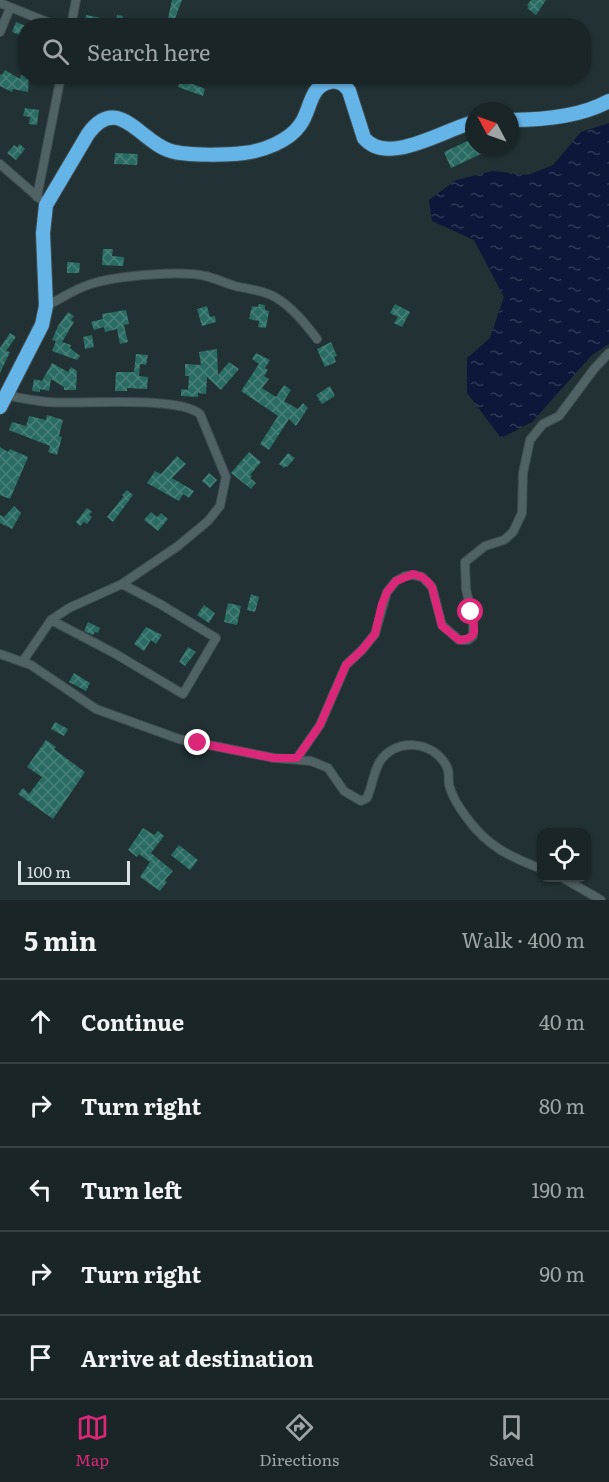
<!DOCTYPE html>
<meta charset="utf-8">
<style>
body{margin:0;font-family:Literata,serif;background:#263133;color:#f1f3f6}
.controls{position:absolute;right:18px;bottom:18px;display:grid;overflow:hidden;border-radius:12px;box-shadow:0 2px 4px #0004}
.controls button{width:54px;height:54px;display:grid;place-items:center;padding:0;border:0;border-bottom:2px solid #374244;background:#192527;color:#f1f3f6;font:30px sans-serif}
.compass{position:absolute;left:465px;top:102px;width:54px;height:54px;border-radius:50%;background:#192527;box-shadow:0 2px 4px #0004;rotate:311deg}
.scale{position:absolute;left:18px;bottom:15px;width:112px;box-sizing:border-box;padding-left:6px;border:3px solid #d9e3e5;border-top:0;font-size:16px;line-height:21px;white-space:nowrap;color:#d9e3e5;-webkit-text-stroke:4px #213134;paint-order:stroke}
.stop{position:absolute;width:18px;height:18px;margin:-14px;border:4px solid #db2777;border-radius:50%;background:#fff}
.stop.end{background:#db2777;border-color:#fff;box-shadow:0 2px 6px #0008}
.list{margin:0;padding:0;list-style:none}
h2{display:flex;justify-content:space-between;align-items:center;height:78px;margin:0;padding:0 24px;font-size:26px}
h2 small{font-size:20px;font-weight:400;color:#9fa5a7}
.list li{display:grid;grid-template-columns:39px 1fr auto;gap:18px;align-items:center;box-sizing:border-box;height:84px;padding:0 24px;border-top:2px solid #374244}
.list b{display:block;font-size:22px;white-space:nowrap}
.list em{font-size:20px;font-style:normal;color:#9fa5a7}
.icon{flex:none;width:33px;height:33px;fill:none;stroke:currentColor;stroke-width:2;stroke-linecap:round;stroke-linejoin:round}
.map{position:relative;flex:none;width:609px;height:900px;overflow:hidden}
.search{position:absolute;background:#192527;box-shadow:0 2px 4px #0004;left:18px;right:18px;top:18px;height:66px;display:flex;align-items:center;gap:15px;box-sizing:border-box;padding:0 21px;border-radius:24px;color:#9fa5a7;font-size:22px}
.sheet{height:498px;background:#192527}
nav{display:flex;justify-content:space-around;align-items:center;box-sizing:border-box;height:84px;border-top:2px solid #374244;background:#192527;font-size:16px;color:#9fa5a7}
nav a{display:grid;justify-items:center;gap:3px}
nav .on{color:#db2777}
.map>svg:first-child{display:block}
.water{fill:url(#water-ripples)}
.building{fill:url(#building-cross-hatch)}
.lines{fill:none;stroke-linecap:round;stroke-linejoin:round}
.street-casing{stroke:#3f4d50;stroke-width:10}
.highway-casing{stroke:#3f4d50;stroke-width:16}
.street{stroke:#516265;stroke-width:8}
.highway{stroke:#65b4e8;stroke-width:14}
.route{stroke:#db2777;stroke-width:8}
</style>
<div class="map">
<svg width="609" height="900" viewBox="0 0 609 900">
<defs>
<pattern id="water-ripples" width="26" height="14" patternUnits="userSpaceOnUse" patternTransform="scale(1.5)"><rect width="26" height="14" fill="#0d1739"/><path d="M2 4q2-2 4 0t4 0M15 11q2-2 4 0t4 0" fill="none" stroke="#303956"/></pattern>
<pattern id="building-cross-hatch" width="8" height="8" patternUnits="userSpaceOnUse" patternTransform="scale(1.5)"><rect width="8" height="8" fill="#2a6c63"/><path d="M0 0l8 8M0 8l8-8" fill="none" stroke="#488179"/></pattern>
</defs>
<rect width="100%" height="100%" fill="#213134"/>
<!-- water -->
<path class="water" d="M 609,123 L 609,344 L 592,355 L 532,422 L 501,438 L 467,393 L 467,358 L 490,338 L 504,297 L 474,240 L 432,221 L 429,200 L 456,180 L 493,171 L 528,175 L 553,165 L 581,132 Z"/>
<!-- building -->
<path class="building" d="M 172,0 L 182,0 L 173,24 L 167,23 Z
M 531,0 L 546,0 L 536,15 L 527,8 L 529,7 L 527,5 Z
M 86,15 L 116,21 L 117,15 L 123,16 L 122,22 L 125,23 L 124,26 L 84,26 Z
M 16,22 L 26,26 L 26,37 L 12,32 Z
M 5,70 L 20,79 L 21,75 L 29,77 L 28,92 L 13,89 L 12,92 L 0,86 L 0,74 L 2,75 Z
M 181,79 L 205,89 L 203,96 L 178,87 Z
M 25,108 L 39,110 L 37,125 L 29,124 L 30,117 L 23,116 Z
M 474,138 L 474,147 L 496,147 L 451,168 L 444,152 Z
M 20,144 L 25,149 L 16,160 L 7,153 L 14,145 L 17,147 Z
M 115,153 L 138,154 L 137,165 L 114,164 Z
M 103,249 L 113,249 L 112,256 L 124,257 L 123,266 L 102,265 Z
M 67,262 L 80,263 L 79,273 L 67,273 Z
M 259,304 L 265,305 L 265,310 L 269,311 L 266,328 L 258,327 L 259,321 L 249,319 L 252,306 L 258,307 Z
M 395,304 L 410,312 L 402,327 L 394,323 L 398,317 L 390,313 Z
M 207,306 L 210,317 L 215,316 L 216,322 L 202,326 L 197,309 Z
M 126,310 L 129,324 L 124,325 L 128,342 L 120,344 L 117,329 L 105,332 L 104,327 L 94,330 L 91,322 L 103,319 L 102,314 Z
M 68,312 L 74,316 L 71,320 L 74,322 L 62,342 L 71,345 L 70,348 L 80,356 L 77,360 L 52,351 L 56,341 L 52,340 L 58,326 Z
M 10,333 L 16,337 L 6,351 L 10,352 L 0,373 L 0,348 Z
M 92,335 L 94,347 L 85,349 L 83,337 Z
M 331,342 L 337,356 L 334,357 L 336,362 L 325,367 L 317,349 Z
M 217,349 L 218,375 L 229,362 L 239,369 L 221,390 L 207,377 L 206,394 L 198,393 L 198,397 L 181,396 L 181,389 L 188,390 L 189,376 L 185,376 L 185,364 L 201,365 L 199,352 Z
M 256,353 L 270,360 L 265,368 L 268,370 L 264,376 L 269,379 L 262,388 L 276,397 L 284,385 L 291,390 L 284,401 L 298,409 L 303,403 L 308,408 L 296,426 L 289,419 L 269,450 L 260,444 L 278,416 L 241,391 L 259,364 L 252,359 Z
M 136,354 L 148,355 L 146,365 L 140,364 L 139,376 L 148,377 L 147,389 L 127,388 L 127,391 L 115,391 L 116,372 L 134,372 Z
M 52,363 L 68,372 L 71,367 L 77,371 L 76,390 L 64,390 L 64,387 L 51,379 L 49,391 L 40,389 L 40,392 L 32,391 L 34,379 L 42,381 Z
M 330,386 L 335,396 L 322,404 L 316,395 Z
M 47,415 L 63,420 L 59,436 L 62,437 L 57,455 L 48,452 L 50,446 L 9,430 L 12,422 L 26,426 L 29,416 L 46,420 Z
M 0,447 L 8,452 L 10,449 L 28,457 L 10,499 L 0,495 Z
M 249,452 L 261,462 L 250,475 L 252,476 L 250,478 L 256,483 L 251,489 L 231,473 Z
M 288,453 L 295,458 L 287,467 L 286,466 L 284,468 L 279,464 Z
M 177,456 L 186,464 L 172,478 L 194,491 L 189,498 L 183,494 L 179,501 L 147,483 L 155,471 L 161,474 Z
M 209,473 L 217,480 L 210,488 L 202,481 Z
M 127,490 L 133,495 L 113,522 L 107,517 L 124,496 L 122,495 Z
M 14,506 L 21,513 L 12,529 L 0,523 L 0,515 L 4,517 Z
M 87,508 L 92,512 L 89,515 L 92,517 L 87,524 L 84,522 L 80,526 L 76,522 Z
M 151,512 L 157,517 L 161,513 L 168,519 L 158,531 L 144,520 Z
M 251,594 L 259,597 L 255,612 L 247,610 Z
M 228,603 L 241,606 L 237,625 L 224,622 Z
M 204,605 L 215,613 L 209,623 L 197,615 Z
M 88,622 L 100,628 L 98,633 L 95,632 L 93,635 L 84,631 Z
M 146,627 L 162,635 L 156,644 L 151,640 L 144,651 L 134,644 Z
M 188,647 L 196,652 L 185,666 L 179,662 Z
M 74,673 L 90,683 L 86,691 L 69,682 Z
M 55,722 L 68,729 L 64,736 L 51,729 Z
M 46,740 L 56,747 L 54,749 L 85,772 L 53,819 L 18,794 L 23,788 L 29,794 L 42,777 L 27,767 Z
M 143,828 L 154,835 L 158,831 L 164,836 L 151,853 L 173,871 L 165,880 L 167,882 L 160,891 L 140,877 L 150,862 L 139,854 L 137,857 L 128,850 Z
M 179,845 L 198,860 L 190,870 L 171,855 Z"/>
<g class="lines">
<!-- street casing -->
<g class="street-casing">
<path id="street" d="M 0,3 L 57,26
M 71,26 L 76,0
M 0,32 L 10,8
M 0,164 L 39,198
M 37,197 L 61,76
M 46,306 C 61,299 74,289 91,284 C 114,276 182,270 205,276 C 215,278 225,283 235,286 C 248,289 263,290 275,297 C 292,307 305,323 317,339
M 6,395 C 20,398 34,401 48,402 C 81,405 178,395 200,414 L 226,477 L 220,506 L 208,521 L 178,546 L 122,584 L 69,608 L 51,620 L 23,661
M 51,620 L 114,653 L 183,694 L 216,638 L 160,604 L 122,584
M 0,654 L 31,665 L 96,709 L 179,739 L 274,758 L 311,761 L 328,768 L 344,791 L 361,801 L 367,798 C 372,787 373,774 379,763 C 394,737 434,740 447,767 C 450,773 448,779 449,785 C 452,796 460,809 467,818 C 487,846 510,857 542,869
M 297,758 L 320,725 L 346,665 L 362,650 L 375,634 L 387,592 L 396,581 L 405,576 L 413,575 L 422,577 L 432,587 L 442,625 L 459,640 L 468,640 L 473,636 L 473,620 L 466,589 L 465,562 L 485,546 L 504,540 L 513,532 L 522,513 L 523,473 L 530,440 L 543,424 L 559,416 L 594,369 L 609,353
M 563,878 L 601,900"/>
</g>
<!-- highway casing -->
<g class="highway-casing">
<path id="highway" d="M 510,120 C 543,120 580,117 609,101
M 0,407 L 42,325 L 46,306 L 43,233 L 46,205 L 88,134 C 118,92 141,143 171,151 C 187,156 228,155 244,153 C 263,151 289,141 300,125 C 311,111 309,86 330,82 C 339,80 345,85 349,91 L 364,138 C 388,167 445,129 474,122"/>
</g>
<!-- street -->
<use href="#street" class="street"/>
<!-- highway -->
<use href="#highway" class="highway"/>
</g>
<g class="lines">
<!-- route -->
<path class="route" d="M 198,743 L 274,758 L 297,758 L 320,725 L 346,665 L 362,650 L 375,634 L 382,604 L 387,592 L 396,581 L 413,574 L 422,577 L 428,582 L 432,587 L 442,626 L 459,640 C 479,639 475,628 471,612"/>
</g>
</svg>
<div class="controls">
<button><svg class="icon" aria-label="locate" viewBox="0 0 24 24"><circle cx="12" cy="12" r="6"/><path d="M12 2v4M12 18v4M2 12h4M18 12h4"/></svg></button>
</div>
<svg class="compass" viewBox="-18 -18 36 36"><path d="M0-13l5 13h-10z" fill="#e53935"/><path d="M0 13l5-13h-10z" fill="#9fa5a7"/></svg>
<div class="scale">100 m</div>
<div class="stop" style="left:471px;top:612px"></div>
<div class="stop end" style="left:198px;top:743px"></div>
<div class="search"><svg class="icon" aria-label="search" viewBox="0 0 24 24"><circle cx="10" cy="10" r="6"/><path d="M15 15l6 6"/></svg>Search here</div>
</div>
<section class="sheet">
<h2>5 min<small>Walk · 400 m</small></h2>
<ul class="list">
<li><svg class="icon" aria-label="ahead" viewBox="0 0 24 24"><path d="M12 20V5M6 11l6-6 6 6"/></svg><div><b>Continue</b></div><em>40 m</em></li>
<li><svg class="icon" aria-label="right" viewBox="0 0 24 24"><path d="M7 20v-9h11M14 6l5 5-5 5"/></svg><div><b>Turn right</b></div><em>80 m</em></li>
<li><svg class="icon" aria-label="left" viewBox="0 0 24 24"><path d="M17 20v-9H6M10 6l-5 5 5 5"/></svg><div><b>Turn left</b></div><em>190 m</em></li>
<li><svg class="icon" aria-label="right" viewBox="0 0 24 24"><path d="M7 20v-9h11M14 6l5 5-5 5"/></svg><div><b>Turn right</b></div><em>90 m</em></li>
<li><svg class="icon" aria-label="arrive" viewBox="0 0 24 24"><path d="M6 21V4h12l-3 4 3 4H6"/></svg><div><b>Arrive at destination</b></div></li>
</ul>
</section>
<nav>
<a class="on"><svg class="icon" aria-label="map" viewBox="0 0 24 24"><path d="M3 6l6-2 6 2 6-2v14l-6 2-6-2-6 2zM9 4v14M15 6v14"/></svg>Map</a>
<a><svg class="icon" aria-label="directions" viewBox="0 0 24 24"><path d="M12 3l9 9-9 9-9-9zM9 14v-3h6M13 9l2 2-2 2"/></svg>Directions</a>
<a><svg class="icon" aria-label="saved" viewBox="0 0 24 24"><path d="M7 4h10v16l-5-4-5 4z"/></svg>Saved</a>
</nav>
